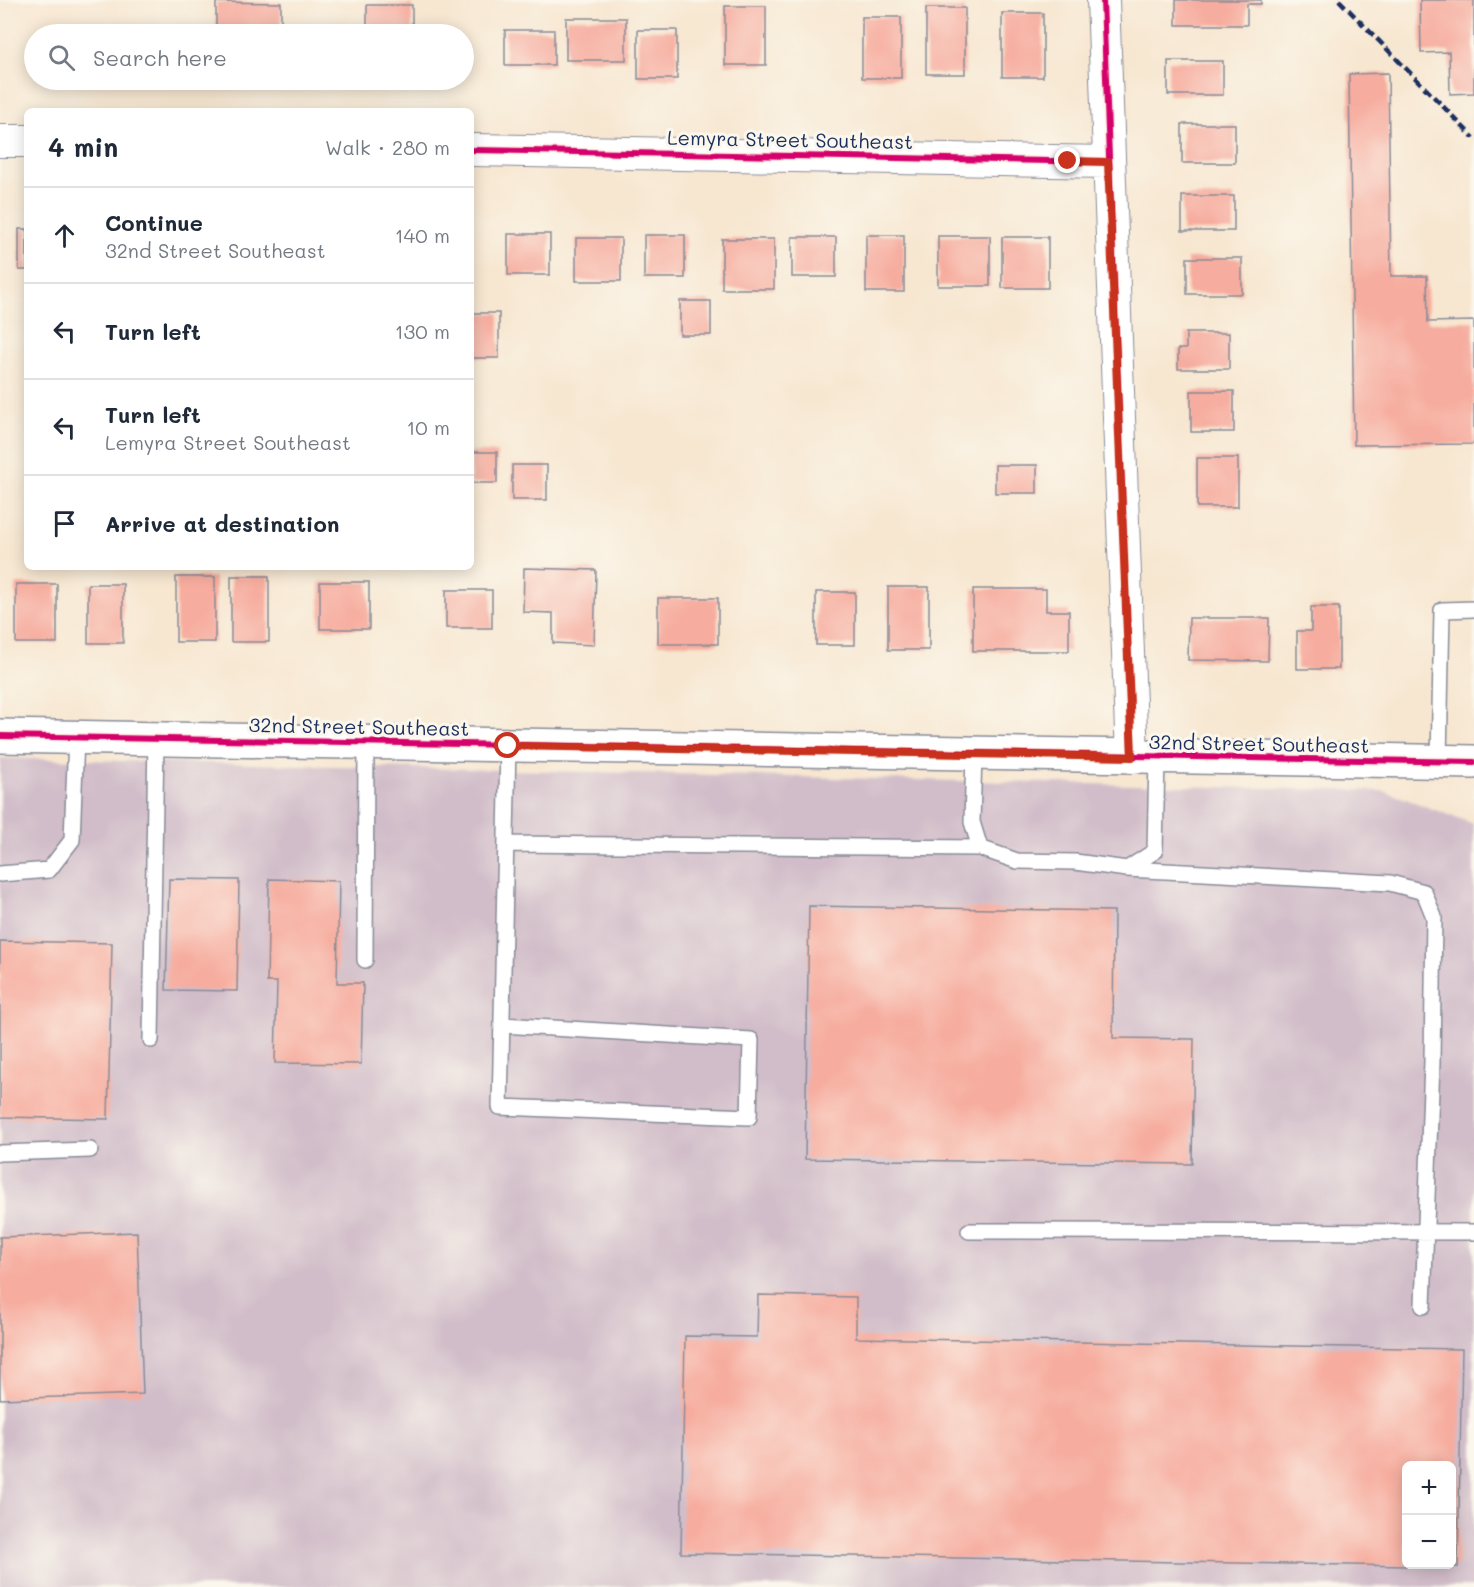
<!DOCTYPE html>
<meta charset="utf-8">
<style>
body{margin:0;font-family:Mali,sans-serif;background:#f6f6f7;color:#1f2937}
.controls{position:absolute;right:18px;bottom:18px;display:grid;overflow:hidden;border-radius:9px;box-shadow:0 3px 15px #0003}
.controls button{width:54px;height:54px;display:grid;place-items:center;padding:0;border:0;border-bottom:2px solid #e0e1e3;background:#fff;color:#1f2937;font:30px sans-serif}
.stop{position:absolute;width:18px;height:18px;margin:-14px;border:4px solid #c8321e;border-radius:50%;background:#fff}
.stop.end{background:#c8321e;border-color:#fff;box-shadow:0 2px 6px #0008}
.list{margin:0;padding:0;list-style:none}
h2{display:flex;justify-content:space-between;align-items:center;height:78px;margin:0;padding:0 24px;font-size:26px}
h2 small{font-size:20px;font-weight:400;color:#747a83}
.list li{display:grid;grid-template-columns:39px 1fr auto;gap:18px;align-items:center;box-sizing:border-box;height:96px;padding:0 24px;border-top:2px solid #e0e1e3}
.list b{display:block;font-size:22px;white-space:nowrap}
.list p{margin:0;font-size:20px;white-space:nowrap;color:#747a83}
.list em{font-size:20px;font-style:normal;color:#747a83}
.icon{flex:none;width:33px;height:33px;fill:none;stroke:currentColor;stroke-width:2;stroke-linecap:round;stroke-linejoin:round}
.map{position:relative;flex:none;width:1474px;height:1587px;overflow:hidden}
.search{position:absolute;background:#fff;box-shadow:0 3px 15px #0003;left:24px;top:24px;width:450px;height:66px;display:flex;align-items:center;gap:15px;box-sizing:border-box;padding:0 21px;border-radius:33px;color:#747a83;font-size:22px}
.panel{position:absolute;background:#fff;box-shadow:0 3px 15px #0003;left:24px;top:108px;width:450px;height:462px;border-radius:9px}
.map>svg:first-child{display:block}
.industrial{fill:#d1bdc9;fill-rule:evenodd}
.building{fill:#f6ac9e}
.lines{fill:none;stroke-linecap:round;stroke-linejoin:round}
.service-casing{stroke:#898b98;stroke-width:18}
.minor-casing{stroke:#898b98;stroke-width:34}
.tertiary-casing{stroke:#898b98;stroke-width:36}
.service{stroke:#fff;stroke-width:15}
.minor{stroke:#fff;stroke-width:32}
.tertiary{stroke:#fff;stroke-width:33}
.rail{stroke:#1b2f5e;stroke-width:4.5;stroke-dasharray:9 4.5;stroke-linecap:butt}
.cycleway-casing{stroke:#fbf7ec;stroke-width:10}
.cycleway{stroke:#d6006c;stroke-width:6}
.route{stroke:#c8321e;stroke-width:8}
.labels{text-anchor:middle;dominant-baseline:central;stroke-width:6;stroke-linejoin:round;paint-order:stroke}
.street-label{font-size:20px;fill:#1b2f5e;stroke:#fbf7ec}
</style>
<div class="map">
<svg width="1474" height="1587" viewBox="0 0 1474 1587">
<rect width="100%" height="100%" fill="#fbf7ec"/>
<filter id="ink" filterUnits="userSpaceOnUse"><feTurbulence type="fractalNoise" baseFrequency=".0167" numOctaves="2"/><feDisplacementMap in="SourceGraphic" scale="12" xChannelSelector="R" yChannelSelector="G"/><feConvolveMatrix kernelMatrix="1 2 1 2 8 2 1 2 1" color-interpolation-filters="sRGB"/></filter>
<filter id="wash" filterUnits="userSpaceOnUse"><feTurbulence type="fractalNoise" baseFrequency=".008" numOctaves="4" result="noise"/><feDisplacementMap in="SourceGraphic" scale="24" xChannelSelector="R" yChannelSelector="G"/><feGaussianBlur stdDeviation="1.35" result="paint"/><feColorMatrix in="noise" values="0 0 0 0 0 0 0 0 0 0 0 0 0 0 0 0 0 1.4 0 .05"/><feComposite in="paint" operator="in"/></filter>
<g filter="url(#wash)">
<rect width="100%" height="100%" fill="#f7e7d1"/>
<!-- industrial -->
<path class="industrial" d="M 0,758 L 1384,791 L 1474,824 L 1474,1587 L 0,1587 ZM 1406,1466 L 1452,1466 L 1452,1564 L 1406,1564 Z"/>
<g id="blocks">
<!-- building -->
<path class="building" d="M 1176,0 L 1261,0 L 1261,4 L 1247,4 L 1247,25 L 1176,25 Z
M 1420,0 L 1474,0 L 1474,93 L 1450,94 L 1449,52 L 1421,53 Z
M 216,2 L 281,3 L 281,26 L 315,27 L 314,34 L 216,34 Z
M 367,5 L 412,5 L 412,34 L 367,34 Z
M 725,6 L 766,6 L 766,65 L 725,65 Z
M 926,8 L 965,8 L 965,74 L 926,74 Z
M 1002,13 L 1043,13 L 1043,77 L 1002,77 Z
M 862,17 L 901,17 L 901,78 L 862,78 Z
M 566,18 L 626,18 L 626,60 L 566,60 Z
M 505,30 L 554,30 L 554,65 L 505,65 Z
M 638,30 L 677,30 L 677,79 L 638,79 Z
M 1168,61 L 1223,61 L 1223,95 L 1168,95 Z
M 1388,73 L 1391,276 L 1427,276 L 1428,322 L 1474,321 L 1474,444 L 1354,445 L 1349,74 Z
M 1182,124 L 1235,124 L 1235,163 L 1182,163 Z
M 1182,196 L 1234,196 L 1234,231 L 1182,231 Z
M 19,229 L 27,229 L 27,270 L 19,270 Z
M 508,234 L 550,234 L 550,275 L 508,275 Z
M 644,235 L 685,235 L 685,278 L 644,278 Z
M 866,235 L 904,235 L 904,292 L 866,292 Z
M 938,236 L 990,236 L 990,286 L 938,286 Z
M 792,237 L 836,237 L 836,277 L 792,277 Z
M 1002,237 L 1048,237 L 1048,288 L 1002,288 Z
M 576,238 L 621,238 L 621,281 L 576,281 Z
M 722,239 L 774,239 L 774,289 L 722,289 Z
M 1187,258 L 1242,258 L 1242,294 L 1187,294 Z
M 680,301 L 711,301 L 711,335 L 680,335 Z
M 471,313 L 499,313 L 499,358 L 471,358 Z
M 1186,333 L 1229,333 L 1229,369 L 1178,369 L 1178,349 L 1186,349 Z
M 1191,391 L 1234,391 L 1234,432 L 1191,432 Z
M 471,452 L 497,452 L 497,483 L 471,483 Z
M 1197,458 L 1238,458 L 1238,507 L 1197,507 Z
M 512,465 L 547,465 L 547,500 L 512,500 Z
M 995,465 L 1037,465 L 1037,493 L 995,493 Z
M 524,568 L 596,570 L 594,645 L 553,643 L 553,613 L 523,612 Z
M 231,576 L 269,576 L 269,642 L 231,642 Z
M 176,577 L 215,577 L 215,642 L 176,642 Z
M 320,582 L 369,582 L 369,629 L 320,629 Z
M 16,584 L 57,584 L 57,643 L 16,643 Z
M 88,584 L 123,584 L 123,643 L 88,643 Z
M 888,587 L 929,587 L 929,650 L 888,650 Z
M 973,589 L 1046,589 L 1046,611 L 1069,611 L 1069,651 L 973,651 Z
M 446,590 L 492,590 L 492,628 L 446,628 Z
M 816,592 L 855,592 L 855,645 L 816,645 Z
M 658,598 L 718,598 L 718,644 L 658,644 Z
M 1311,607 L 1339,607 L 1339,669 L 1297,669 L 1297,631 L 1311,631 Z
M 1189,618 L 1269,618 L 1268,661 L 1188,660 Z
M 169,879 L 239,880 L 237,991 L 166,990 Z
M 269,879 L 339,881 L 337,983 L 363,983 L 361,1064 L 275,1063 L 277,982 L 267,982 Z
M 809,906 L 1114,911 L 1113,1038 L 1194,1039 L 1192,1164 L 805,1159 Z
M 0,941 L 112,943 L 108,1119 L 0,1117 Z
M 137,1232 L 143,1394 L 0,1399 L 0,1237 Z
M 758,1295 L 856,1297 L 856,1338 L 1462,1349 L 1458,1567 L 1452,1567 L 1452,1466 L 1406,1466 L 1406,1566 L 681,1553 L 685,1336 L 757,1337 Z"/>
</g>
</g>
<g filter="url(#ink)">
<use href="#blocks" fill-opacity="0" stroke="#898b98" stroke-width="1.5"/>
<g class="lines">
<!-- service casing -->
<g class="service-casing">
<path id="service" d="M 974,754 L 972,822 L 980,848 L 1017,861 L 1075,862 L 1127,869 L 1155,851 L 1157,758
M 1439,761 L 1442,610 L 1474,609
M 506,844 L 980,848
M 1127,869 L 1390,883 L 1424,892 L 1434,917 L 1432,1062 L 1423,1306
M 0,874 L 49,870 L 72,840 L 76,738
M 365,960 L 366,743
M 502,1025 L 751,1040 L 749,1117 L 500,1107 L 508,746
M 151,1040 L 156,739
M 0,1153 L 90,1150
M 969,1231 L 1474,1232"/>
</g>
<!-- minor casing -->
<g class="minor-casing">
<path id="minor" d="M 1103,0 L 1132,757
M 0,141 L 27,141
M 471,150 L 1108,162"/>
</g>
<!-- tertiary casing -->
<g class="tertiary-casing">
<path id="tertiary" d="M 0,736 L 1474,762"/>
</g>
<!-- service -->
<use href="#service" class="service"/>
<!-- minor -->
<use href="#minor" class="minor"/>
<!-- tertiary -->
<use href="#tertiary" class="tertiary"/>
<!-- rail -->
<path class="rail" d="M 1339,0 L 1474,138"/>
<!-- cycleway casing -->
<g class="cycleway-casing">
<path id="cycleway" d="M 1103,0 L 1132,757
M 471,150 L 1108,162
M 0,736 L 1474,762"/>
</g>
<!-- cycleway -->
<use href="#cycleway" class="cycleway"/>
</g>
</g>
<g class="lines" filter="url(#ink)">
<!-- route -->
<path class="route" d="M 508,746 L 1132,757 L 1108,162 L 1068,161"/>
</g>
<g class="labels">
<!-- street labels -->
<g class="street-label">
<text transform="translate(790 139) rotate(1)">Lemyra Street Southeast</text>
<text transform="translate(359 726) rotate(1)">32nd Street Southeast</text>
<text transform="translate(1259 743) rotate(1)">32nd Street Southeast</text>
</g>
</g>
</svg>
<div class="controls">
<button>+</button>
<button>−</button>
</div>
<div class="stop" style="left:508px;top:746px"></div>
<div class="stop end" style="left:1068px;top:161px"></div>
<div class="search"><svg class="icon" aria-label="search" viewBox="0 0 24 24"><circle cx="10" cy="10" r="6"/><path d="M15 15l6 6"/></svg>Search here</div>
<section class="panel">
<h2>4 min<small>Walk · 280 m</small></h2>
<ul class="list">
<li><svg class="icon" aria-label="ahead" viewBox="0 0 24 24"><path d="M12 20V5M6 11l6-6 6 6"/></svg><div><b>Continue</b><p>32nd Street Southeast</p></div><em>140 m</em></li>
<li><svg class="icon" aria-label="left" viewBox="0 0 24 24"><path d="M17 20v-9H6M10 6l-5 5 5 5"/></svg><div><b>Turn left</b></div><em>130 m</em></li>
<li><svg class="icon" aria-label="left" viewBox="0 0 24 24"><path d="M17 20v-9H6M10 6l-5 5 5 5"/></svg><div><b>Turn left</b><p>Lemyra Street Southeast</p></div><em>10 m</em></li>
<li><svg class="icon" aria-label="arrive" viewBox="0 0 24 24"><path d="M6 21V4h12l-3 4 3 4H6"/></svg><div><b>Arrive at destination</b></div></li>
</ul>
</section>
</div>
